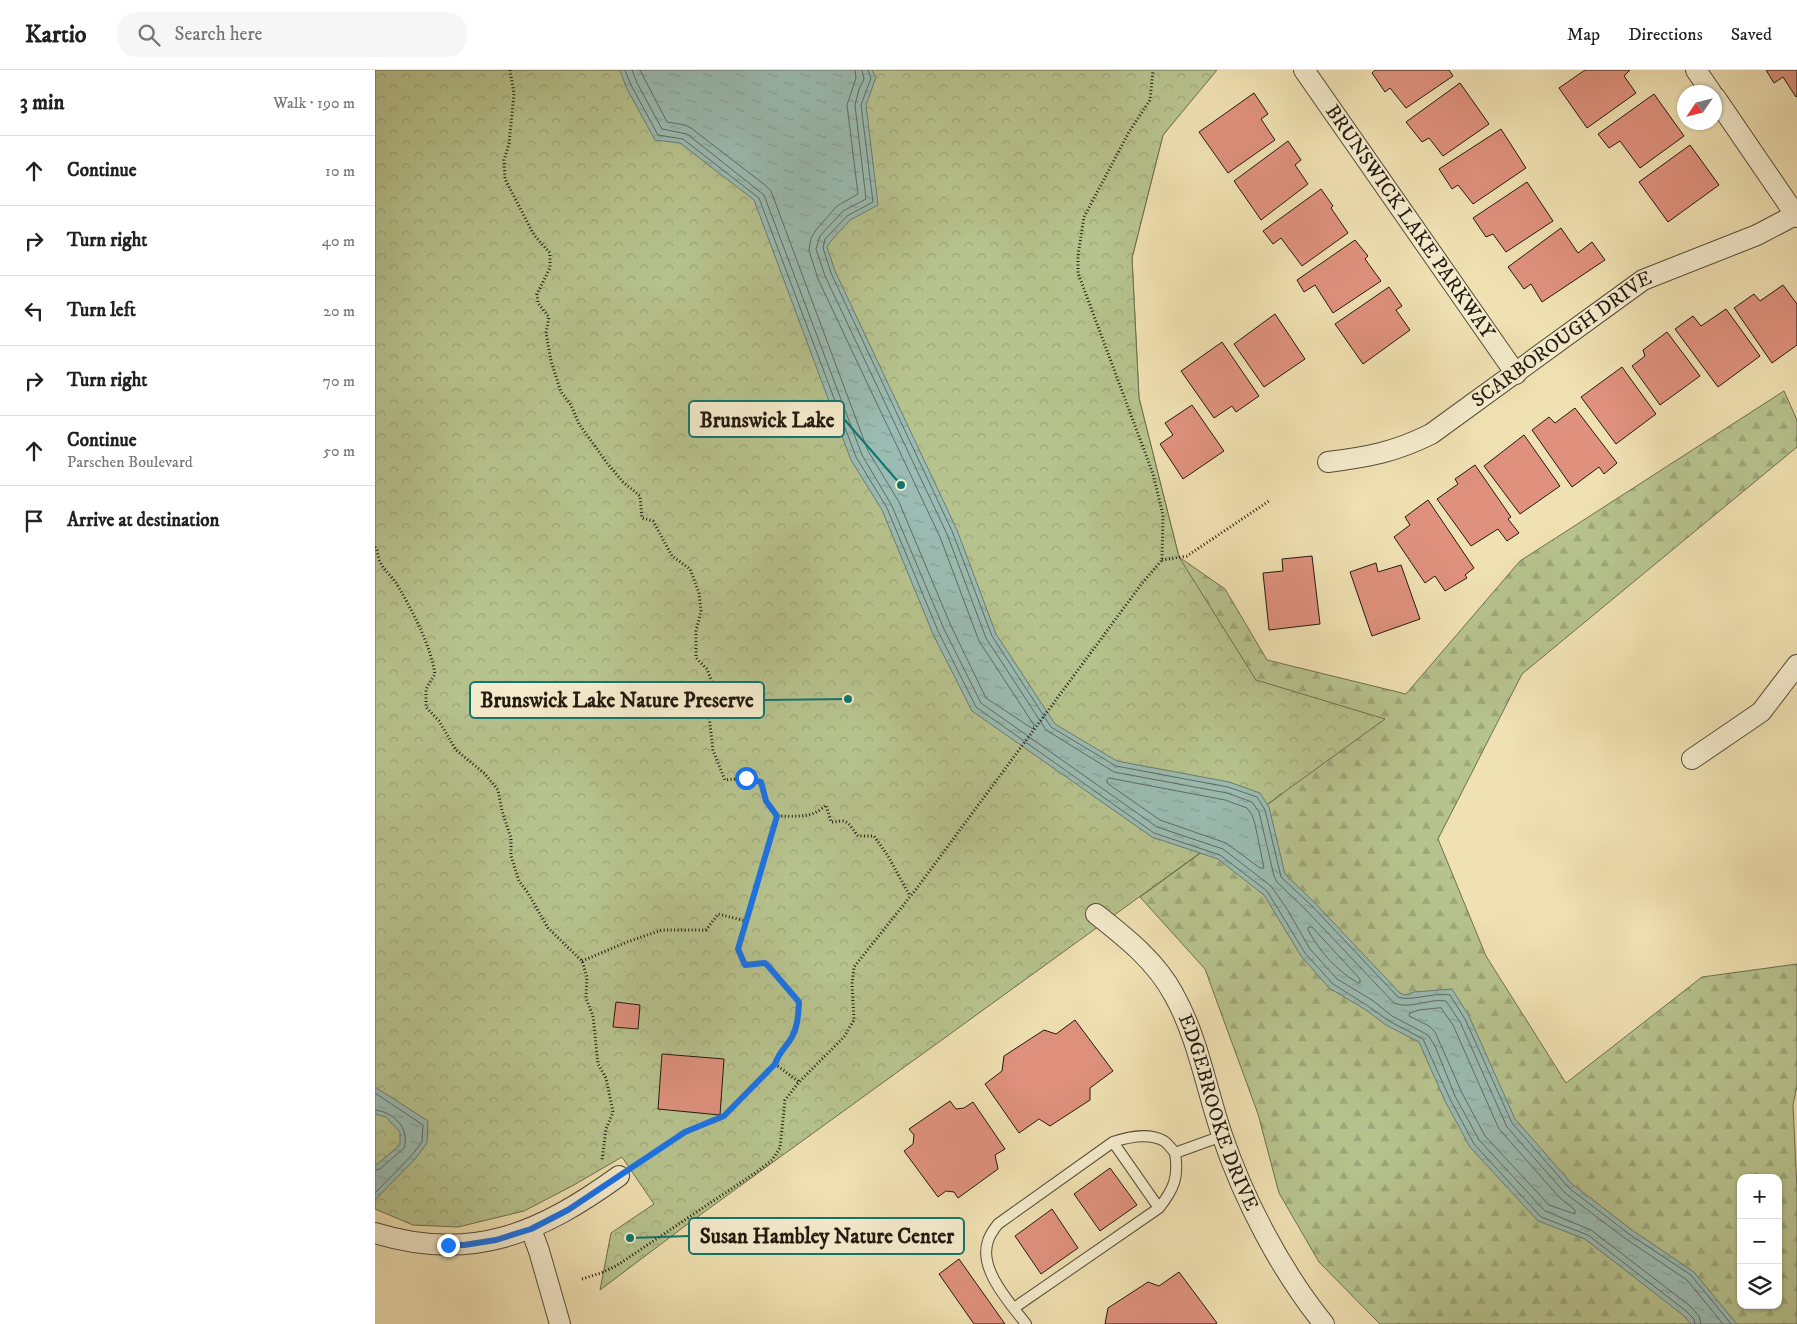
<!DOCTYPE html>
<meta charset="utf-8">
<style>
body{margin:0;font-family:"IM FELL DW Pica",serif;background:#f6f6f6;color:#222}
.controls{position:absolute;right:15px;bottom:15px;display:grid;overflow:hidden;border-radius:10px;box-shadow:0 1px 4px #0004}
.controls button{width:45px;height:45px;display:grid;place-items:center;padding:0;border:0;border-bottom:1px solid #e0e0e0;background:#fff;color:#222;font:25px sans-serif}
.compass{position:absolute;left:1302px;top:15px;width:45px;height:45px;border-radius:50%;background:#fff;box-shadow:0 1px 4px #0004;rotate:235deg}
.stop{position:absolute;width:15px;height:15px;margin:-11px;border:4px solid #1a73e8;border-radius:50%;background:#fff}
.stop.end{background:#1a73e8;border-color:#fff;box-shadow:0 1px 5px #0008}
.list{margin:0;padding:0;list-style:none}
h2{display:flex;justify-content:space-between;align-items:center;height:65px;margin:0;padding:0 20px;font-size:21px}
h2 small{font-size:16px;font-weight:400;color:#767676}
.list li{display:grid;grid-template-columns:32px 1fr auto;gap:15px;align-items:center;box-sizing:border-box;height:70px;padding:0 20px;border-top:1px solid #e0e0e0}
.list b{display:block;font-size:19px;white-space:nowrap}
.list p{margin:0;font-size:16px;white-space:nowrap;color:#767676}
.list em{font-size:16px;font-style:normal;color:#767676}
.icon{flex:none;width:28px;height:28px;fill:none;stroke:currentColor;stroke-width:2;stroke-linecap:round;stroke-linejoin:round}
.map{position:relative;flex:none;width:1422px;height:1254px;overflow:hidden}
header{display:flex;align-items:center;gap:30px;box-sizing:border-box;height:70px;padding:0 25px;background:#fff;border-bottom:1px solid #e0e0e0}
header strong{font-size:24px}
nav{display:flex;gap:28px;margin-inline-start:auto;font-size:18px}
.search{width:350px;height:45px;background:#f6f6f6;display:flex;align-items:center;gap:12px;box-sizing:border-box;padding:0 18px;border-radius:20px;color:#767676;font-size:19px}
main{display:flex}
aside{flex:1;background:#fff}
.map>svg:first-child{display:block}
.forest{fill:url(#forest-firs);stroke:#6d6e4f;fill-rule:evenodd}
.park{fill:url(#park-crowns);stroke:#6d6e4f}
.water{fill:url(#water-ripples);stroke:#6b7b72}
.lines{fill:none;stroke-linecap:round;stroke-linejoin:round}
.shore{stroke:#5f6b62;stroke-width:1}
.building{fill:#df917d;stroke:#231a10}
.lane-casing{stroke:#564c38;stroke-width:12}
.street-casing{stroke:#564c38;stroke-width:22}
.path{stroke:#231a10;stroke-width:3;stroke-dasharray:1 2.5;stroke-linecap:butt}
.lane{stroke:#f5eccd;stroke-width:10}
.street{stroke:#f5eccd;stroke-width:20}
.route{stroke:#1a73e8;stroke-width:6}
.labels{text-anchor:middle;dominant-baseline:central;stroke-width:4;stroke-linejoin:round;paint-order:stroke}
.street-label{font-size:20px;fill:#231a10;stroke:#f5eccd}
.leader{fill:none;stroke:#0f766e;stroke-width:2}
.callout-dot{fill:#0f766e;stroke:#f5eccd;stroke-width:2}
.callout{fill:#f5eccd;stroke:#0f766e;stroke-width:2}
.callout-label{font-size:21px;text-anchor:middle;font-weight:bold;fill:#231a10}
</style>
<header>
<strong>Kartio</strong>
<div class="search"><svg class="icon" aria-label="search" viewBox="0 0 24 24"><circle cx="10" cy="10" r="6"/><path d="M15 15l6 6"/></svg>Search here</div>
<nav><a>Map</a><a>Directions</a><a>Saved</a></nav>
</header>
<main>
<aside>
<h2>3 min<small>Walk · 190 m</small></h2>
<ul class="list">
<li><svg class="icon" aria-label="ahead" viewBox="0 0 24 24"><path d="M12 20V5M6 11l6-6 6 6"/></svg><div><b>Continue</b></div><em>10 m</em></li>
<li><svg class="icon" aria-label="right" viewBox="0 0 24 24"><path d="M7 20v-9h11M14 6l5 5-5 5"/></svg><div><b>Turn right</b></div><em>40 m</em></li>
<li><svg class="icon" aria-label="left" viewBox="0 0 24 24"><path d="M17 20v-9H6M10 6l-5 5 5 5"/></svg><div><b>Turn left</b></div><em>20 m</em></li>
<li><svg class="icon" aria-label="right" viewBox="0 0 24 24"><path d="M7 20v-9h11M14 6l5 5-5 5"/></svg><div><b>Turn right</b></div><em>70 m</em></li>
<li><svg class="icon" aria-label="ahead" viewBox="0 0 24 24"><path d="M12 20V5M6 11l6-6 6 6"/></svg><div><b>Continue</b><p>Parschen Boulevard</p></div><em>50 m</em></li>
<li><svg class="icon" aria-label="arrive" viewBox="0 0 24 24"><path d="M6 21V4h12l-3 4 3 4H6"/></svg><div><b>Arrive at destination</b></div></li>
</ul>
</aside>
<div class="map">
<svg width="1422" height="1254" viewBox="0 0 1422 1254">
<defs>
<pattern id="forest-firs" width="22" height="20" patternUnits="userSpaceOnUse" patternTransform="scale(1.25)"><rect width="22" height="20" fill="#b7c38e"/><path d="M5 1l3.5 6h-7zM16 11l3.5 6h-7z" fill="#9da779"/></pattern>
<pattern id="park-crowns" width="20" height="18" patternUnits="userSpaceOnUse" patternTransform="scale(1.25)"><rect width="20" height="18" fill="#b7c38e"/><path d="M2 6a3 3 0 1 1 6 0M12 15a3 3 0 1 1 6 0" fill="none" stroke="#9da779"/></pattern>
<pattern id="water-ripples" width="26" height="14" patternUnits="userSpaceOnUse" patternTransform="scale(1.25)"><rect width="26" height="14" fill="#9bbcb3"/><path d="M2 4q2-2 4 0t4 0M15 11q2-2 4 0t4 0" fill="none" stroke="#85a199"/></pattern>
</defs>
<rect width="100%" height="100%" fill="#f0e1b2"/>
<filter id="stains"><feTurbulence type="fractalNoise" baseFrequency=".004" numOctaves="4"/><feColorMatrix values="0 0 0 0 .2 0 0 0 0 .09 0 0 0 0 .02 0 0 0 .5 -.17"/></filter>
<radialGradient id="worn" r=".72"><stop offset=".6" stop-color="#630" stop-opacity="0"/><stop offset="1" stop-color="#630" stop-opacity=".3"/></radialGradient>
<!-- forest -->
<path class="forest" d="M 839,0 L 840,1 L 788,65 L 757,188 L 764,328 L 804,487 L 850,519 L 892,590 L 1031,624 L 1145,491 L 1409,321 L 1422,350 L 1422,377 L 1147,604 L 1063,769 L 1111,886 L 1191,1013 L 1327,907 L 1422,894 L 1422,1016 L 1418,1035 L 1422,1119 L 1422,1254 L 1005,1254 L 944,1192 L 904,1123 L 883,1044 L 830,899 L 765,827 L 907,724 L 494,23 ZM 1366,1108 L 1403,1108 L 1403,1235 L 1366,1235 Z"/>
<!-- park -->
<path class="park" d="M 0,0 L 842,0 L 788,65 L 757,188 L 764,328 L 804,487 L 881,610 L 1010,649 L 314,1153 L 225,1220 L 236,1163 L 279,1134 L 247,1087 L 197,1116 L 149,1141 L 83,1157 L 38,1155 L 0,1139 Z"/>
<!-- water -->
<path class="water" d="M 245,0 L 497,0 L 501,7 L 491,35 L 503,135 L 475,150 L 455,172 L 452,177 L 460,201 L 582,460 L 621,564 L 680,654 L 742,691 L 854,712 L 885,723 L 894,737 L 910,804 L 939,832 L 1025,923 L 1030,925 L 1039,922 L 1077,919 L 1094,946 L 1140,1049 L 1197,1114 L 1257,1160 L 1319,1202 L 1362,1254 L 1316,1254 L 1308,1245 L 1210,1169 L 1163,1151 L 1095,1077 L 1070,1031 L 1044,972 L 1011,955 L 991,940 L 954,918 L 926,886 L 889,825 L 843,789 L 777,767 L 597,641 L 558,564 L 507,440 L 476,390 L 379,130 L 305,73 L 280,70 L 251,17 Z
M 0,1017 L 53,1051 L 52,1073 L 40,1089 L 0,1130 L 0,1096 L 25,1075 L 25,1062 L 11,1047 L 0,1044 Z"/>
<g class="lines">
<!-- shore -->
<path class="shore" d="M 250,0 L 256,15 L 283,65 L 308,69 L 384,128 L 481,387 L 512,438 L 563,561 L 601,637 L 779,763 L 845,785 L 892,821 L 930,883 L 958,914 L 993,936 L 1014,951 L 1048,969 L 1075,1029 L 1099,1074 L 1166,1147 L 1213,1165 L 1311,1241 L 1319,1249 L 1320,1254
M 257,0 L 262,13 L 287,59 L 312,64 L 389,125 L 487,385 L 517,436 L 569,559 L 606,633 L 782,757 L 848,779 L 896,816 L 912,839 L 935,879 L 962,909 L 997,930 L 1017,946 L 1053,965 L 1060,976 L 1080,1026 L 1104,1070 L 1170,1141 L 1216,1160 L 1315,1236 L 1324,1246 L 1326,1254
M 265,0 L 292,52 L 310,55 L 316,58 L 390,115 L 396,121 L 493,381 L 524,432 L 576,556 L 611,628 L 658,659 L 659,655 L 604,571 L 565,467 L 443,209 L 434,180 L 436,168 L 441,160 L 462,136 L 483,124 L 472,35 L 481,8 L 480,0
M 487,0 L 489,9 L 484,19 L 480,35 L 491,129 L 468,141 L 445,166 L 441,179 L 450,206 L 572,464 L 611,568 L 671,660 L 739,702 L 852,723 L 877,732 L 884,742 L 899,806 L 902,812 L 931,840 L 1019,933 C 1035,940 1054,928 1071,931 L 1085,952 L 1132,1057 L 1190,1123 L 1251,1169 L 1312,1210 L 1348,1254
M 493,0 L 496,8 L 486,35 L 498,132 L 472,146 L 450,169 L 448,178 L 456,203 L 577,461 L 617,566 L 676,657 L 741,696 L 853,717 L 882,727 L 890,740 L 906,807 L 936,835 L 1023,927 C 1034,932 1059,922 1075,925 L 1090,949 L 1137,1053 L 1194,1118 L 1254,1164 L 1316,1205 L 1356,1254
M 734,708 L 850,730 L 872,738 L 877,745 L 880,754 L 889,798 L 885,798 L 851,773 L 785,750 L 732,713 L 732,710 Z
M 934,857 L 937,857 L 985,909 L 985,913 L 983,913 C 961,900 945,882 933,860 Z
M 1066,938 L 1078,955 L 1124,1059 L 1184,1127 L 1200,1140 L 1200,1144 L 1174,1135 L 1110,1066 L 1087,1023 L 1060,962 L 1054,956 L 1034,946 L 1035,943 L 1044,940 Z
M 0,1023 L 48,1055 L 47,1072 L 37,1085 L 0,1123
M 0,1040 C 19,1042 35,1058 29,1078 L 5,1099 L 0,1100"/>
</g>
<!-- building -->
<path class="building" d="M 1000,0 L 1074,0 L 1078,6 L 1031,38 L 1015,18 L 1010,22 L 997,3 Z
M 1210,0 L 1255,0 L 1249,6 L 1261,23 L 1212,58 L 1184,18 Z
M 1391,0 L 1422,0 L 1422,26 L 1421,27 L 1408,7 L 1399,13 Z
M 1085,13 L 1114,54 L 1068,86 L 1054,68 L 1047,72 L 1031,52 Z
M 879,23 L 893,44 L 886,49 L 900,70 L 853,103 L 824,62 Z
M 1279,24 L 1309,66 L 1265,98 L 1245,71 L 1234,78 L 1223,64 Z
M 1126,59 L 1151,98 L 1098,134 L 1083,115 L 1077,119 L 1064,99 Z
M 913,71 L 926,90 L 920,95 L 933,114 L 886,150 L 859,111 Z
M 1315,75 L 1344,115 L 1293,152 L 1264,112 Z
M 1152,112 L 1178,151 L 1131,182 L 1118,164 L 1111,167 L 1098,148 Z
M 946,119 L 958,136 L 956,138 L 973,163 L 927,196 L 906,168 L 898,174 L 888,161 Z
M 1186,158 L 1203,183 L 1217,172 L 1230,190 L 1167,232 L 1156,214 L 1149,219 L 1133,197 Z
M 980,170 L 993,186 L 990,189 L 1006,211 L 958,243 L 940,215 L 929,222 L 922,210 Z
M 1408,215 L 1422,234 L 1422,275 L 1397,293 L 1359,238 L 1379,224 L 1385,231 Z
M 1014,217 L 1027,236 L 1021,240 L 1035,260 L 988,294 L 960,254 Z
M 1351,239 L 1385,286 L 1343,317 L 1300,259 L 1318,246 L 1326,256 Z
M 900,244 L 930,289 L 889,317 L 859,274 Z
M 1292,262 L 1325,306 L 1285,335 L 1257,296 L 1270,286 L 1268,280 Z
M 847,272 L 884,326 L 861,342 L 857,336 L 839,348 L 806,301 Z
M 1247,297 L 1281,344 L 1241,374 L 1206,327 Z
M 817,335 L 849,381 L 808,409 L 785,374 L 798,365 L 790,353 Z
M 1200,338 L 1242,393 L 1229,404 L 1224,397 L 1197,417 L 1157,360 L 1174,347 L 1180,353 Z
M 1149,365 L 1185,416 L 1145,444 L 1109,396 Z
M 1100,395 L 1136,447 L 1133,449 L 1144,463 L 1132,471 L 1123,459 L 1096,476 L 1062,429 L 1083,414 L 1080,409 Z
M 1053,430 L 1099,498 L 1090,505 L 1092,508 L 1070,521 L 1060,506 L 1050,513 L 1019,467 L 1035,455 L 1030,447 Z
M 937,486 L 945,554 L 894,560 L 888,503 L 908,501 L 907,489 Z
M 1001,493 L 1003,502 L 1026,495 L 1045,549 L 997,566 L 975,502 Z
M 241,932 L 265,935 L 263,959 L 238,957 Z
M 700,950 L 738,1001 L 715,1018 L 715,1030 L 675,1056 L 664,1049 L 644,1063 L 610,1014 L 627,1001 L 629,986 L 669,960 L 681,964 Z
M 287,984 L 349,989 L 345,1045 L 283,1039 Z
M 575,1031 L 581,1039 L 589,1038 L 598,1032 L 630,1079 L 620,1085 L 623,1099 L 583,1128 L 579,1122 L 571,1121 L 563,1127 L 529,1081 L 538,1074 L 539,1065 L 534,1059 Z
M 735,1098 L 762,1135 L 725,1161 L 699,1124 Z
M 677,1139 L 703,1178 L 666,1204 L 640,1166 Z
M 584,1189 L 630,1254 L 599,1254 L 564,1204 Z
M 804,1202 L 842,1253 L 840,1254 L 730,1254 L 733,1238 L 773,1212 L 784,1216 Z"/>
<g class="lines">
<!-- lane casing -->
<g class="lane-casing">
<path id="lane" d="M 738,1072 L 784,1138
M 639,1238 L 784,1138 C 799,1119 804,1107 800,1083
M 651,1254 C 635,1233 603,1199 613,1171 C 615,1164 619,1159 623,1154 L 738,1072 C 753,1067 773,1062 789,1071 C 793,1074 797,1079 800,1083 L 847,1066"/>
</g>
<!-- street casing -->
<g class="street-casing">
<g id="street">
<path id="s1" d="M 929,0 L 1141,304"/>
<path d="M 1321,0 L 1336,22"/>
<path d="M 1340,27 L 1422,147"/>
<path id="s2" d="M 953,392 C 993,387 1020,382 1056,364 L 1268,210 L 1382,165 L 1422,144"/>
<path d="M 1317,689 L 1386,642 L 1422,595"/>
<path id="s3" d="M 721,844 C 750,867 781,891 799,925 C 823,968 831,1018 847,1065 C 869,1130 906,1201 949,1254"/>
<path d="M 156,1159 L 164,1181 L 185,1254"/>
<path d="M 0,1163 C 97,1193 165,1163 244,1106"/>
</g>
</g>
<!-- path -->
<path class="path" d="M 135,0 L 139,24 L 134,74 L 129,90 L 130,109 L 159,165 L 175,183 L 175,198 L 162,224 L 163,233 L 174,247 L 171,263 L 176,291 L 186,322 L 196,335 L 204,354 L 232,393 L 248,412 L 265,426 L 267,448 L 278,451 L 297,486 L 315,499 L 324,523 L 326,541 L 321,561 L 321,588 L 332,599 L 338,615 L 340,630 L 334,646 L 338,680 L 350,710 L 371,708 L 386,712 L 391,731 L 402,746 C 420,746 437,749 451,735 L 456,752 C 460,752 464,751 468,751 C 475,752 479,762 483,766 L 499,766 L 513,786 L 535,826
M 0,477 L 2,479 C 4,500 15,501 24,518 C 39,544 55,574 60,604 L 51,619 L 51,637 L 64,651 L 81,680 L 110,704 L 123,720 L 127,741 L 136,768 L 136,786 L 144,811 L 153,823 L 173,858 L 207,891 L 212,907 L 211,928 L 218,946 L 223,994 L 231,1008 L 238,1042 L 231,1059 L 227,1090
M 787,490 L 812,486 L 894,431
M 207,891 L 252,872 L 287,860 L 331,860 L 343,844 L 371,851
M 400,994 L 424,1012
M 262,1094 L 310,1062 L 349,1047 L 400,994 C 405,979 410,979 417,967 C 423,956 423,945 424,932 C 412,919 403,904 390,893 L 370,895 L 363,879 L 402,746
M 207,1209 L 226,1203 L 241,1196 L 380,1103 L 397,1090 L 405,1078 L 410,1030 L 424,1012 L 469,967 L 479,950 L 477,914 L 479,897 L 542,818 L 768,512 L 787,490 L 788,445 L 778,404 L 703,203 L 703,185 L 709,147 L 754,62 L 775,30 L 778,0"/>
<!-- lane -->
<use href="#lane" class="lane"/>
<!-- street -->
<use href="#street" class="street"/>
</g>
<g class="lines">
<!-- route -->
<path class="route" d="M 73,1175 L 89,1175 L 121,1170 L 156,1159 L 193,1140 L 310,1062 L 349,1046 L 400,994 C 405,980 410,979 417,967 C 423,956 423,945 424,932 L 394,897 L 390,893 L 370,895 L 363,879 L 402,746 L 391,731 L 386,712 L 371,708"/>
</g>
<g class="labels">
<!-- street labels -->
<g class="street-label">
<text stroke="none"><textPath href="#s1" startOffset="185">BRUNSWICK LAKE PARKWAY</textPath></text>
<text stroke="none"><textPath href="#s2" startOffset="269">SCARBOROUGH DRIVE</textPath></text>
<text stroke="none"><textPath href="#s3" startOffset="239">EDGEBROOKE DRIVE</textPath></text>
</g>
</g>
<!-- callouts -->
<path class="leader" d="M526 415L469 349M473 629L389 630M255 1168L314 1166"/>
<g class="callout-dot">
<circle cx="526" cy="415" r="5"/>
<circle cx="473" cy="629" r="5"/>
<circle cx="255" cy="1168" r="5"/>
</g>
<g class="callout">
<rect x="314" y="331" width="155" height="36" rx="5"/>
<rect x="95" y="612" width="294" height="36" rx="5"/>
<rect x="314" y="1148" width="275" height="36" rx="5"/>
</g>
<g class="callout-label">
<text x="392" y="357">Brunswick Lake</text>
<text x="242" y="637">Brunswick Lake Nature Preserve</text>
<text x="452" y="1173">Susan Hambley Nature Center</text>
</g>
<rect width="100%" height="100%" filter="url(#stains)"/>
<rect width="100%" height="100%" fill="url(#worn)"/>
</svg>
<div class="controls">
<button>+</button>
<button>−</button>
<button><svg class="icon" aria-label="layers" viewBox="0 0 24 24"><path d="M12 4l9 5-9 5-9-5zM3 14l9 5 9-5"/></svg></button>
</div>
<svg class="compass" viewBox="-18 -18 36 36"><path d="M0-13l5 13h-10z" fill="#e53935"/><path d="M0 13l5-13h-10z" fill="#767676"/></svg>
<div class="stop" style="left:371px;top:708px"></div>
<div class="stop end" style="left:73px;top:1175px"></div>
</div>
</main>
